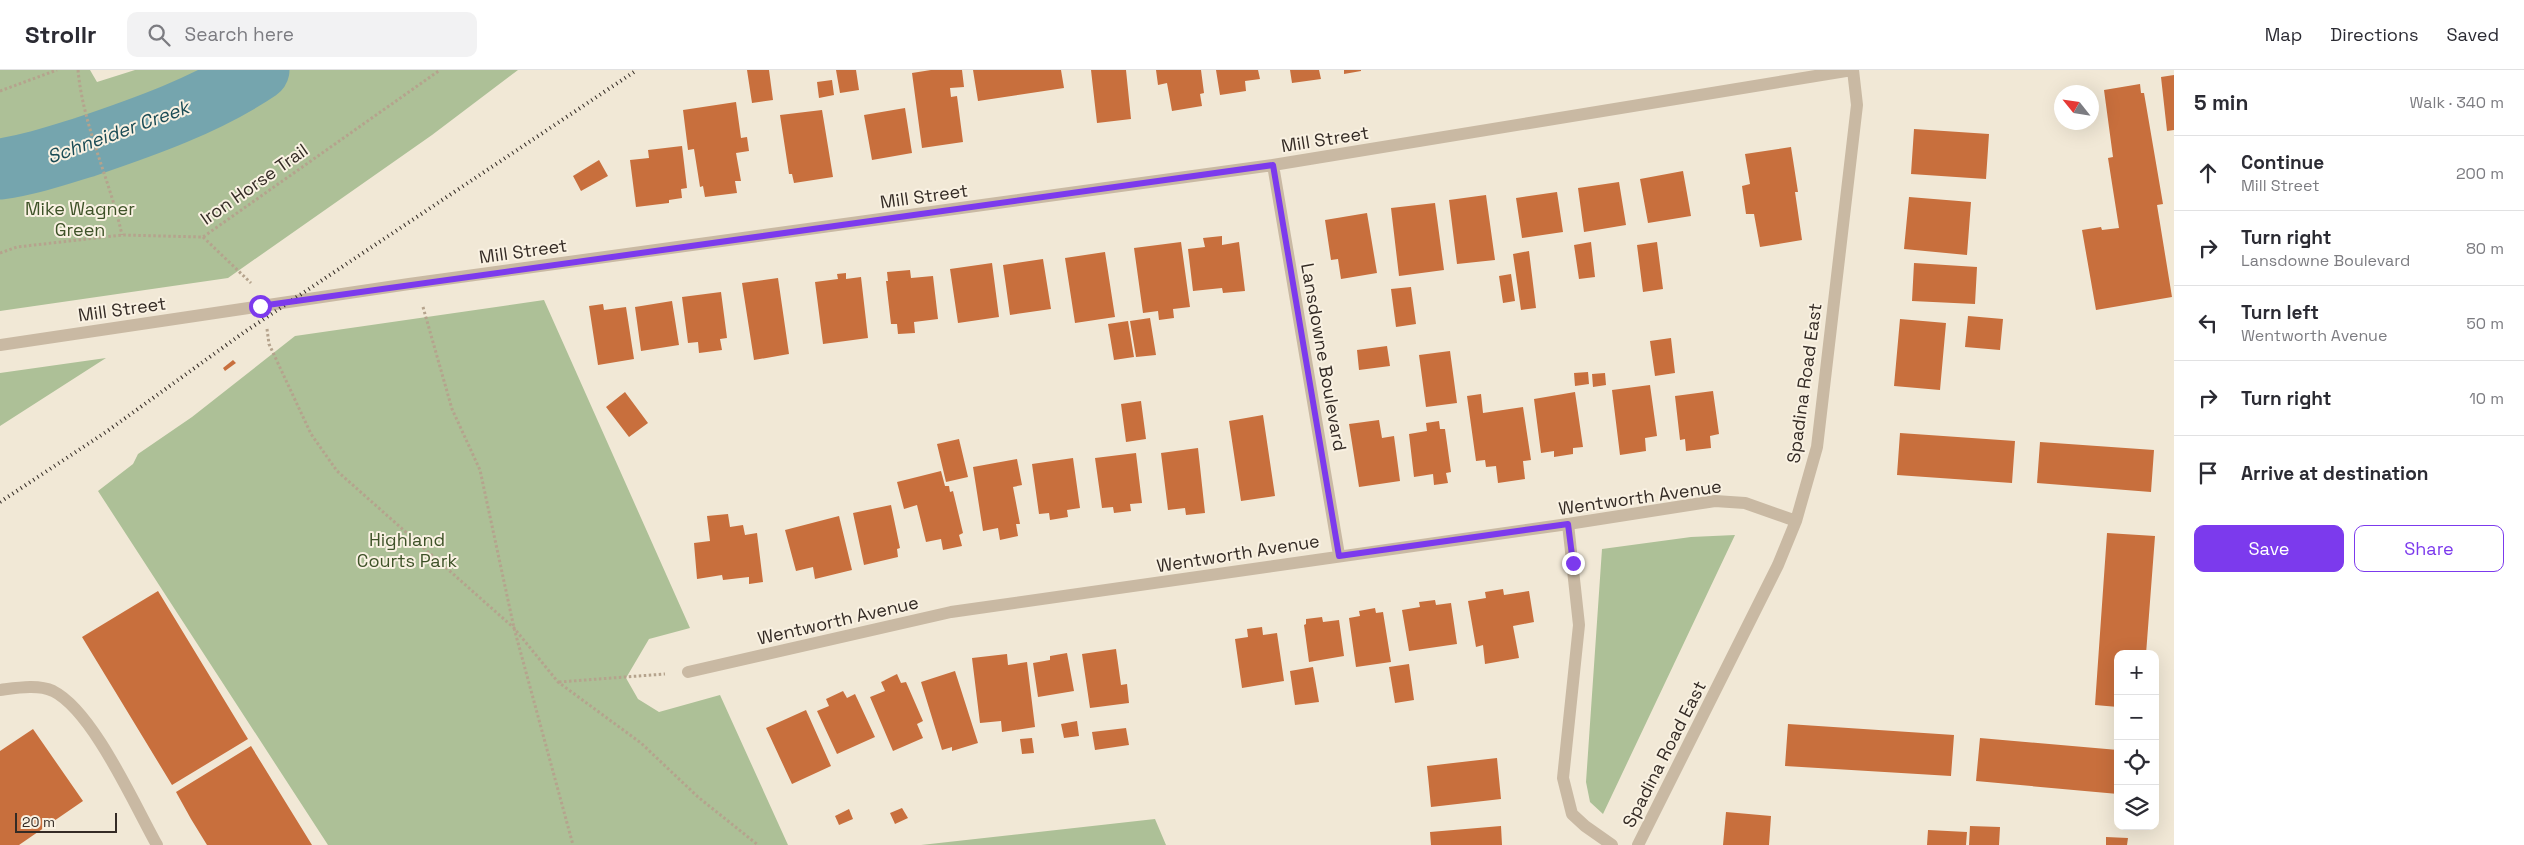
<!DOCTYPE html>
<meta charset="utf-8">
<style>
body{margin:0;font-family:"Space Grotesk",sans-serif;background:#f2f2f3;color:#2b2b33}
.controls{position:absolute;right:15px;bottom:15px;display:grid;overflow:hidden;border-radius:10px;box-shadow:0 5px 20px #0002}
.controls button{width:45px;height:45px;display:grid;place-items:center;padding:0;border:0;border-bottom:1px solid #e1e1e2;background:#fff;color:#2b2b33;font:25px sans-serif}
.compass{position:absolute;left:2054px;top:15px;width:45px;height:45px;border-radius:50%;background:#fff;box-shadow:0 5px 20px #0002;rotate:300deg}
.scale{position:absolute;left:15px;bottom:12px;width:102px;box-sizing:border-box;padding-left:5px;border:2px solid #342b25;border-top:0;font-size:14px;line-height:18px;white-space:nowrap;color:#342b25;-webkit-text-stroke:4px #f9f1e2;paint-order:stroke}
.stop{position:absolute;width:15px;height:15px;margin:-11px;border:4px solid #7c3aed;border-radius:50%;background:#fff}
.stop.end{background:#7c3aed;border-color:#fff;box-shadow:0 1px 5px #0008}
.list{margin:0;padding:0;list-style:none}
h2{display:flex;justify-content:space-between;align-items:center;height:65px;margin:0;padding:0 20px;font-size:21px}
h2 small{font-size:16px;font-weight:400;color:#7c7c81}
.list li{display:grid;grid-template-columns:32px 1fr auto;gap:15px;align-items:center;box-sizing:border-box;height:75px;padding:0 20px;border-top:1px solid #e1e1e2}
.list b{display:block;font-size:19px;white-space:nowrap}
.list p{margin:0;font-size:16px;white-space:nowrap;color:#7c7c81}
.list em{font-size:16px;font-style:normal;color:#7c7c81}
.actions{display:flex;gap:10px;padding:15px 20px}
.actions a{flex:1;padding:11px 0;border:1px solid #7c3aed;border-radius:10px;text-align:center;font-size:18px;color:#7c3aed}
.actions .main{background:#7c3aed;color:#fff}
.icon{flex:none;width:28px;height:28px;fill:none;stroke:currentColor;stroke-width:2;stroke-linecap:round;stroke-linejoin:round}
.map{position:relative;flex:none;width:2174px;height:775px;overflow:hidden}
header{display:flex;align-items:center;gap:30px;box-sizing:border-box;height:70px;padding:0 25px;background:#fff;border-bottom:1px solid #e1e1e2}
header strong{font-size:24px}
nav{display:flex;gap:28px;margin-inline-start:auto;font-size:18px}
.search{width:350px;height:45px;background:#f2f2f3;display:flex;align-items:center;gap:12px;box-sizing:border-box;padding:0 18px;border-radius:10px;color:#7c7c81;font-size:19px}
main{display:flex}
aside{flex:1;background:#fff}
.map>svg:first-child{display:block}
.green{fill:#adc097}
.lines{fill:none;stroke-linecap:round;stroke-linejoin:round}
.river{stroke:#75a5ae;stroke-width:61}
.building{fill:#c86f3d}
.path{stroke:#b5a38d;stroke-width:3;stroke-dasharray:2.5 2.5;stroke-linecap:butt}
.service{stroke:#c9b9a3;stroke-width:12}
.minor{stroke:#c9b9a3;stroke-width:12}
.rail{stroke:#342b25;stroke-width:4;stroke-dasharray:1 4;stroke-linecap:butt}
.route{stroke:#7c3aed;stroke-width:6}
.labels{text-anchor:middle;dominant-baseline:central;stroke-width:4;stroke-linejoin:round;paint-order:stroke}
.street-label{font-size:18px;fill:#342b25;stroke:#f9f1e2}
.park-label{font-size:18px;fill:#3e5228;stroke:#f9f1e2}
.water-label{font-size:19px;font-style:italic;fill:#1a4b55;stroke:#f9f1e2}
</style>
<header>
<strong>Strollr</strong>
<div class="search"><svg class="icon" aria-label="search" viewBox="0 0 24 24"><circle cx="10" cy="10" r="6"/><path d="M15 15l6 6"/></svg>Search here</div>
<nav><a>Map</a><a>Directions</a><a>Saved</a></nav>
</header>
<main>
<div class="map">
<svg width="2174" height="775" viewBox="0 0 2174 775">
<rect width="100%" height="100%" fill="#f1e8d6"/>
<!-- green -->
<path class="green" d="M 0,0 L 90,0 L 97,12 L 135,0 L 518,0 L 432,65 L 228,208 L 0,241 Z
M 544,230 L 690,558 L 649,569 L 626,608 L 638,629 L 659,642 L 720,625 L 788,775 L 328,775 L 98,421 L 133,394 L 138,384 L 192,347 L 295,266 Z
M 106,288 L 0,356 L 0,303 Z
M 1735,465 L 1603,744 L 1590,732 L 1586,712 L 1602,479 L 1691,467 Z
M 1155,749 L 1166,775 L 921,775 Z"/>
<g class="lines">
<!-- river -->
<path class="river" d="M 0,99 C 29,95 56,86 85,77 C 144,57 207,35 259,0"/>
</g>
<!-- building -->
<path class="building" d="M 747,0 L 769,0 L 773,30 L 752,33 Z
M 836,0 L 856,0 L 859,20 L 840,23 Z
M 931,0 L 962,0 L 964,17 L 950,18 L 951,27 L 957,26 L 963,72 L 922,78 L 912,3 Z
M 973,0 L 1061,0 L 1064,18 L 978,31 Z
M 1091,0 L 1126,0 L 1131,49 L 1097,53 Z
M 1156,0 L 1201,0 L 1204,23 L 1200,24 L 1202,36 L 1172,41 L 1167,13 L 1158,15 Z
M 1216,0 L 1258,0 L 1260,9 L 1245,11 L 1246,21 L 1220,25 Z
M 1290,0 L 1319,0 L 1321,9 L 1292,13 Z
M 1344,0 L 1361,0 L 1361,1 L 1344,4 Z
M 2174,5 L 2174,60 L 2167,61 L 2161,7 Z
M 832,10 L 834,25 L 819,28 L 817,12 Z
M 2140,14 L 2141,23 L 2144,23 L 2163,134 L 2157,135 L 2172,227 L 2096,240 L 2082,160 L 2101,157 L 2102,160 L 2119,158 L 2108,88 L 2113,87 L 2104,20 Z
M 736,32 L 741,68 L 747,67 L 749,81 L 736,83 L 741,111 L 735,111 L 737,123 L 705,127 L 703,116 L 700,117 L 694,79 L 688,80 L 683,40 Z
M 905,38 L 912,83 L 872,90 L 864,45 Z
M 822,40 L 833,107 L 794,113 L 792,104 L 789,104 L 780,45 Z
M 1914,59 L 1989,64 L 1986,109 L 1911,104 Z
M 682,76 L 687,118 L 681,119 L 682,128 L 669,130 L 669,133 L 636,137 L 630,90 L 649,88 L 648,80 Z
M 1791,77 L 1798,122 L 1795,122 L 1802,170 L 1760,177 L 1754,144 L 1746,144 L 1742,116 L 1750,114 L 1745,84 Z
M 599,90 L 608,106 L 581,121 L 573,106 Z
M 1683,101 L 1691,146 L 1648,153 L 1640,109 Z
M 1619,112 L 1626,155 L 1584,162 L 1578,118 Z
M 1557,122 L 1563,162 L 1522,168 L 1516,128 Z
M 1486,125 L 1495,190 L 1457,194 L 1449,130 Z
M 1909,127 L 1971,132 L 1967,185 L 1904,179 Z
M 1435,133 L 1444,200 L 1399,206 L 1391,138 Z
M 1367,143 L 1377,203 L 1341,209 L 1338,189 L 1331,190 L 1325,150 Z
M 1222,166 L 1222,175 L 1239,172 L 1245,221 L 1223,223 L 1222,218 L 1193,221 L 1188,179 L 1205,177 L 1203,168 Z
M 1181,172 L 1190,237 L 1173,239 L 1174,248 L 1159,250 L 1158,241 L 1143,243 L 1134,178 Z
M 1591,172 L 1595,207 L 1579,209 L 1574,175 Z
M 1657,172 L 1663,219 L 1643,222 L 1637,175 Z
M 1529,181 L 1536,238 L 1521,240 L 1513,184 Z
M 1105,182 L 1115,247 L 1075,253 L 1065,188 Z
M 1043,189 L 1051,239 L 1010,245 L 1003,195 Z
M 992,193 L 999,247 L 958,253 L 950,199 Z
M 1914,193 L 1977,197 L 1975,234 L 1912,231 Z
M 910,200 L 911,208 L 933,206 L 938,249 L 914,252 L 915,263 L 898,264 L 897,254 L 891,254 L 886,211 L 888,211 L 887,202 Z
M 846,203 L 846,209 L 861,207 L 868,268 L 823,274 L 815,212 L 838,209 L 837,204 Z
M 1511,204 L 1515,231 L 1503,233 L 1499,206 Z
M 778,208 L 789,284 L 754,290 L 742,213 Z
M 1411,217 L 1416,254 L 1396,257 L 1391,219 Z
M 721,222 L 727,268 L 720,269 L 722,280 L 699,283 L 698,272 L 688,273 L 682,227 Z
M 672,231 L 679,275 L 641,281 L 635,237 Z
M 603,234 L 604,240 L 626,237 L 634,289 L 598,295 L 589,236 Z
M 1968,246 L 2003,249 L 2000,280 L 1965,277 Z
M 1150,248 L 1156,285 L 1136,287 L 1130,251 Z
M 1900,249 L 1946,253 L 1940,320 L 1894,316 Z
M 1128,251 L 1134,287 L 1114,290 L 1108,254 Z
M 1671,268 L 1675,303 L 1655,306 L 1650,271 Z
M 1387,276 L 1390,296 L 1359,300 L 1357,280 Z
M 1450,281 L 1457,333 L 1426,337 L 1419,285 Z
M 233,290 L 236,293 L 225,301 L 223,298 Z
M 1588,302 L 1589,314 L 1575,316 L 1574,303 Z
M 1605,303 L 1606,315 L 1593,317 L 1592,304 Z
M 1650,315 L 1657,366 L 1645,368 L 1646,381 L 1620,385 L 1612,320 Z
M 1713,321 L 1719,364 L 1710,366 L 1711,378 L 1686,381 L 1685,369 L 1680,370 L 1675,326 Z
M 625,322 L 648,353 L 629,367 L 606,337 Z
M 1575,322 L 1583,377 L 1573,378 L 1573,384 L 1554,387 L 1554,381 L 1541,383 L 1534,329 Z
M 1481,324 L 1483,343 L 1523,337 L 1531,390 L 1523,391 L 1525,409 L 1498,413 L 1496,396 L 1486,397 L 1485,390 L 1476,391 L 1467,326 Z
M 1141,331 L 1146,369 L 1126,372 L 1121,334 Z
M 1263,345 L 1275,426 L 1241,431 L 1229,351 Z
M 1379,350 L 1382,368 L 1394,366 L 1400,411 L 1359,417 L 1349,354 Z
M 1439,351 L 1440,359 L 1445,359 L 1451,402 L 1446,403 L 1448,413 L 1434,415 L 1433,404 L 1414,407 L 1409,364 L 1427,361 L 1426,353 Z
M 1900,363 L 2015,371 L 2012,413 L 1897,405 Z
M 959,369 L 968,407 L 946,412 L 937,374 Z
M 2040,372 L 2154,380 L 2151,422 L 2037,413 Z
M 1198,378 L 1205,443 L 1186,445 L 1185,438 L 1168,440 L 1161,383 Z
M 1136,383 L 1142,433 L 1130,434 L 1131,441 L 1114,443 L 1113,437 L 1102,438 L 1095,388 Z
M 1073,388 L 1080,438 L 1067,440 L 1068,447 L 1050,450 L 1049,443 L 1039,444 L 1032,394 Z
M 1017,389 L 1022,415 L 1013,417 L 1020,454 L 1016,454 L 1018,466 L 1000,470 L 998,458 L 983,461 L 973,397 Z
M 941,401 L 945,416 L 949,416 L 950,422 L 953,421 L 963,463 L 959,465 L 962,476 L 943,480 L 941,469 L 926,472 L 917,435 L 904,439 L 897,412 Z
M 891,435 L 900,478 L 897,479 L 898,487 L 864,495 L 853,443 Z
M 728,444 L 730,457 L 743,455 L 745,465 L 757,463 L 763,512 L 749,514 L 749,507 L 723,510 L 722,505 L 697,509 L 694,473 L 710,471 L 707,446 Z
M 839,446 L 852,500 L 815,509 L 813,497 L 796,501 L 785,460 Z
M 2107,463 L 2155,466 L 2146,584 L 2118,584 L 2118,637 L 2095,635 Z
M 1503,519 L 1504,525 L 1529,521 L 1534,552 L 1513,556 L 1519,588 L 1485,594 L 1483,575 L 1476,577 L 1468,531 L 1486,528 L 1485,522 Z
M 158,521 L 248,669 L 172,715 L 82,567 Z
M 1435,530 L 1436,535 L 1451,533 L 1457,574 L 1409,581 L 1402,540 L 1420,537 L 1419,532 Z
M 1375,538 L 1376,543 L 1383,542 L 1391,592 L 1356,597 L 1349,548 L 1360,546 L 1359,541 Z
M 1322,547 L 1323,552 L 1339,550 L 1344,586 L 1309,592 L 1304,555 L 1306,554 L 1306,549 Z
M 1262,557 L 1263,565 L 1277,563 L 1284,611 L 1242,618 L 1235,569 L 1248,567 L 1247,559 Z
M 1116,579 L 1121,615 L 1127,614 L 1129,633 L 1090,638 L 1082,584 Z
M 1067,583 L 1074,621 L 1038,627 L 1033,593 L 1050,590 L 1050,586 Z
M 1007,584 L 1008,595 L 1027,592 L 1035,657 L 1002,662 L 1001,651 L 980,653 L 972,588 Z
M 1409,594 L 1414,630 L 1395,633 L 1389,597 Z
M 1313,597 L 1319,632 L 1295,635 L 1290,601 Z
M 955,601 L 978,673 L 952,681 L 952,677 L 942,680 L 921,612 Z
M 897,604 L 901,613 L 906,612 L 923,651 L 917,654 L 923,668 L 893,681 L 870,627 L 885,621 L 881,612 Z
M 843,621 L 847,628 L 855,624 L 875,667 L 837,684 L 817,641 L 829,636 L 826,629 Z
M 806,640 L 831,696 L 792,714 L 766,658 Z
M 1077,651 L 1079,666 L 1064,668 L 1061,654 Z
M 1788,654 L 1954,665 L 1951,706 L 1785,696 Z
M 1126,658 L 1129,675 L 1095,680 L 1092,662 Z
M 33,659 L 83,731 L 19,775 L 0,775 L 0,681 Z
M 1032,668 L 1034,683 L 1022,684 L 1020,669 Z
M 1980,668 L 2118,680 L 2118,724 L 1976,711 Z
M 251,676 L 283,728 L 312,775 L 207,775 L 191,749 L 176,722 Z
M 1497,688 L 1501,729 L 1431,737 L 1427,696 Z
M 902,738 L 908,748 L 895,754 L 890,743 Z
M 849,739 L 853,749 L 839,755 L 835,746 Z
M 1726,742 L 1771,746 L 1769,775 L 1723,775 Z
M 1501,756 L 1502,775 L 1431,775 L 1430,762 Z
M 1970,756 L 2000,757 L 1999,775 L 1969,775 Z
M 1928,760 L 1967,762 L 1966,775 L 1927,775 Z
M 2106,767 L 2128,768 L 2127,775 L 2106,775 Z"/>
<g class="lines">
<!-- path -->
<path class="path" d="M 78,0 C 83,56 110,110 122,165
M 0,21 L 57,0
M 203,167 L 251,213
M 0,183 L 17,177 L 122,165 L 203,167 L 440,0
M 423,237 L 452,339 L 480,400 L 514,558 L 573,775
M 267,259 L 269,274 L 311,364 L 337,401 L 514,558 L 558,612 L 641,673 L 698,727 L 758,775
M 559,612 L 665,604"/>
<!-- service -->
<path class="service" d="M 1568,454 L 1579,555 L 1563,708 L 1572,744 L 1585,756 L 1612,775
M 0,620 C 16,618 38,614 53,621 C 93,641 134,734 157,775"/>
<!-- minor -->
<path class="minor" d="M 1273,95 L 1339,485
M 0,275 L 409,214 L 1273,95 L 1852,0
M 688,602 L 951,542 L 1568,454 L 1715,431 L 1745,433 L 1796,451
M 1638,775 L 1778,495 L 1796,451 L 1817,377 L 1857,35 L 1853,0"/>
<!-- rail -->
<path class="rail" d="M 0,432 L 106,362 L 243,263 L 637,0"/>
</g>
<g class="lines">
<!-- route -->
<path class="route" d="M 260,236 L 1273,95 L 1339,486 L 1568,454 L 1573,493"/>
</g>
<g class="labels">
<!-- street labels -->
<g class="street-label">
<text transform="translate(1325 69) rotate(-9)">Mill Street</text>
<text transform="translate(254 114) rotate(-35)">Iron Horse Trail</text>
<text transform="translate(924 126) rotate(-8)">Mill Street</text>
<text transform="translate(523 181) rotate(-8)">Mill Street</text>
<text transform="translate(122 239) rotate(-8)">Mill Street</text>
<text transform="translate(1324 287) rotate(80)">Lansdowne Boulevard</text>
<text transform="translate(1804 313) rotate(-82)">Spadina Road East</text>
<text transform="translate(1640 427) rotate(-8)">Wentworth Avenue</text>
<text transform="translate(1238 483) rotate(-9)">Wentworth Avenue</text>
<text transform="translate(838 550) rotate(-13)">Wentworth Avenue</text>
<text transform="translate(1664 684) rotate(-63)">Spadina Road East</text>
</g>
<!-- park labels -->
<g class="park-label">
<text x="80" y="138">Mike Wagner<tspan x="80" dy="21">Green</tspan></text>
<text x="407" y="469">Highland<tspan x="407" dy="21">Courts Park</tspan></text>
</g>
<!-- water labels -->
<g class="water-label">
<text transform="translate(118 62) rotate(-20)">Schneider Creek</text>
</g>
</g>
</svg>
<div class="controls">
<button>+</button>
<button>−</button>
<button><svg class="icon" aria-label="locate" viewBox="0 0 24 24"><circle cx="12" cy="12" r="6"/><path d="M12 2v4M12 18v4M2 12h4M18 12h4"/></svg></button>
<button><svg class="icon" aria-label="layers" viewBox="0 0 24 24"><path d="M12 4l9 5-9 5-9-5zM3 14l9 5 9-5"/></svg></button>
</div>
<svg class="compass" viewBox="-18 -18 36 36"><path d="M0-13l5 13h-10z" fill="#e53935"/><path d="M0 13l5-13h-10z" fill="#7c7c81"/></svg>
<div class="scale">20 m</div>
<div class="stop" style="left:260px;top:236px"></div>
<div class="stop end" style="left:1573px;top:493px"></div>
</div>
<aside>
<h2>5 min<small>Walk · 340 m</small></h2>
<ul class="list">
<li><svg class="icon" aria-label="ahead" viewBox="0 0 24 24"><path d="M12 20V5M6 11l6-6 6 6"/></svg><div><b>Continue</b><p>Mill Street</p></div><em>200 m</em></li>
<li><svg class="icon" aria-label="right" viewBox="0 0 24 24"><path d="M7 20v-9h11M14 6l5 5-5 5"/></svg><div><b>Turn right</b><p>Lansdowne Boulevard</p></div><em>80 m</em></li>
<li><svg class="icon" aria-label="left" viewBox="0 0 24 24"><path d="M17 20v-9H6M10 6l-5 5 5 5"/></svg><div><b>Turn left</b><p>Wentworth Avenue</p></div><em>50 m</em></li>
<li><svg class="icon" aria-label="right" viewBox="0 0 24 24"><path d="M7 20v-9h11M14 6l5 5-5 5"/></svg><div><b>Turn right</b></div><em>10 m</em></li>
<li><svg class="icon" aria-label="arrive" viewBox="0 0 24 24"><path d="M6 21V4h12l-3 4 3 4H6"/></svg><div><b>Arrive at destination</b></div></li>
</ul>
<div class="actions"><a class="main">Save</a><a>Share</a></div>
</aside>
</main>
